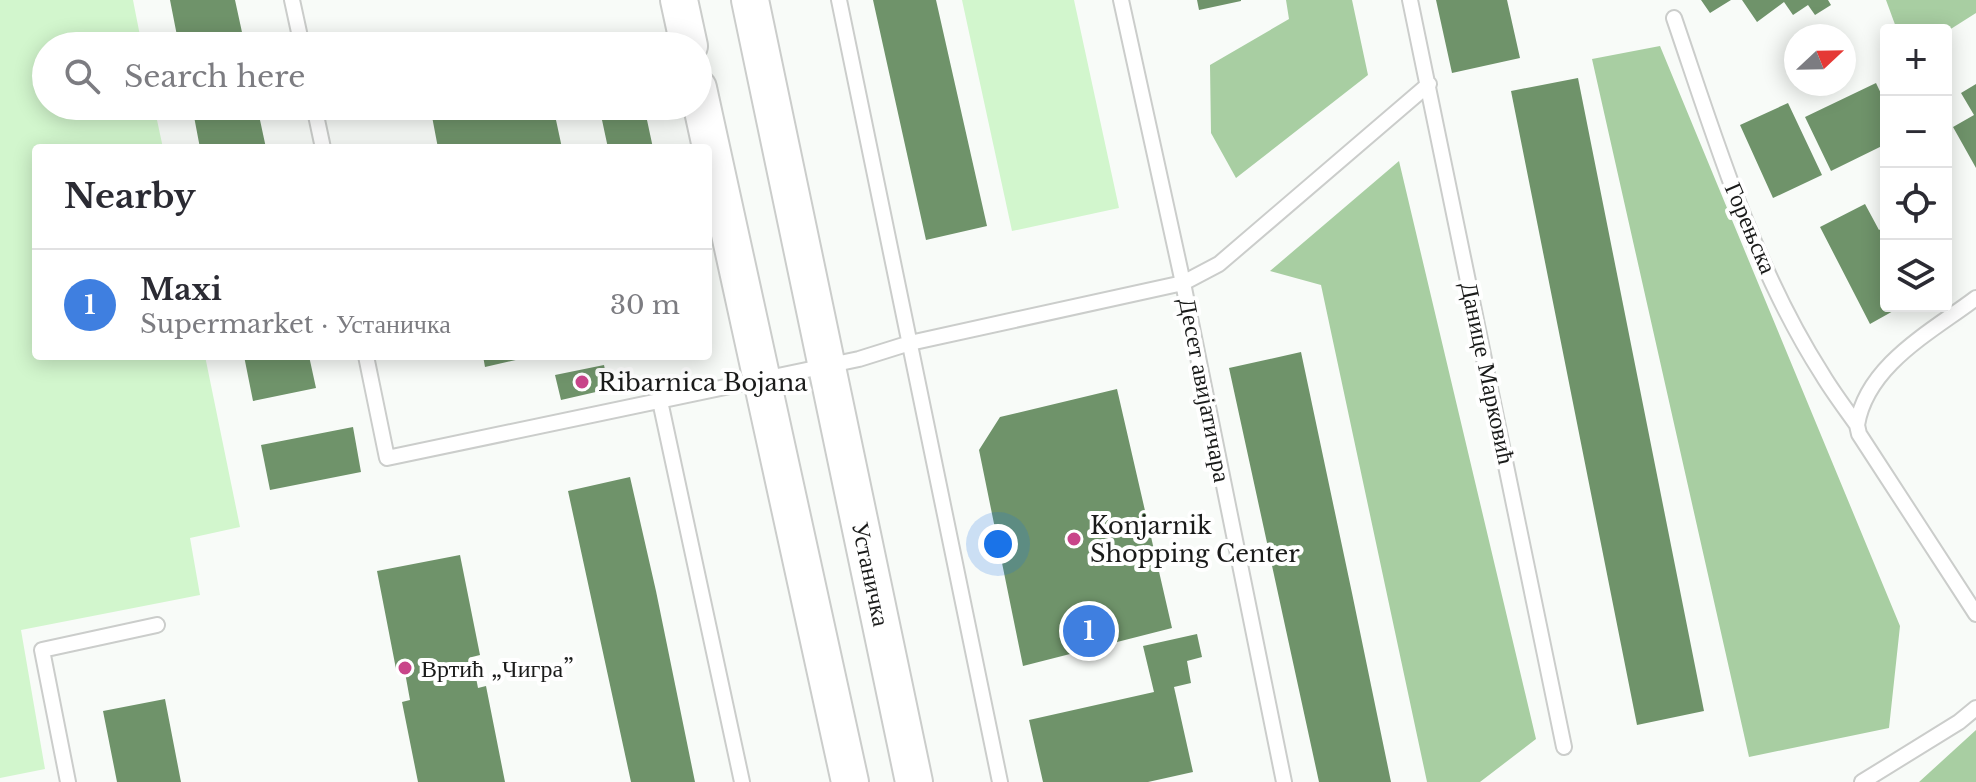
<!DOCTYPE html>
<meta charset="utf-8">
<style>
body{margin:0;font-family:"Libre Baskerville",serif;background:#f7f7f7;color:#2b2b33}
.controls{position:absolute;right:24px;top:24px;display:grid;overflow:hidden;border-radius:8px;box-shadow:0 4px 20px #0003}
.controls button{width:72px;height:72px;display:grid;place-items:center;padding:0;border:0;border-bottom:2px solid #e1e1e2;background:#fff;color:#2b2b33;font:40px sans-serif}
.compass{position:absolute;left:1784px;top:24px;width:72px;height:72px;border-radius:50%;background:#fff;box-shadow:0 4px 20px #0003;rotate:68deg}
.you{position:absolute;left:998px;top:544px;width:28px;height:28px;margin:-20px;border:6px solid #fff;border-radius:50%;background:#1a73e8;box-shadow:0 0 0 12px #1a73e833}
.badge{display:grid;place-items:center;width:52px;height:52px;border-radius:50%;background:#c9458a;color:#fff;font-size:26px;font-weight:700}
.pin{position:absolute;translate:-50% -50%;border:4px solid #fff;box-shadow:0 2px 8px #0006}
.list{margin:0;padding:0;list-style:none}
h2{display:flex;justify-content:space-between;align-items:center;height:104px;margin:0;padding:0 32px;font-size:34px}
h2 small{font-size:26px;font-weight:400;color:#7c7c81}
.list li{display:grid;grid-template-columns:52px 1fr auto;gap:24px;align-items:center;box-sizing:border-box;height:112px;padding:0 32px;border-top:2px solid #e1e1e2}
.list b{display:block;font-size:30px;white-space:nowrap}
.list p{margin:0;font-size:26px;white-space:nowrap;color:#7c7c81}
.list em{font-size:26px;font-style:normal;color:#7c7c81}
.icon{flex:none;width:44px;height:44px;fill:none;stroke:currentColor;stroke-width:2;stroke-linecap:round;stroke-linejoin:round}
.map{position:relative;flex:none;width:1976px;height:782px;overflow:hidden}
.search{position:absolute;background:#fff;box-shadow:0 4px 20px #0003;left:32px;top:32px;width:680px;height:88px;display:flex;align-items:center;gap:20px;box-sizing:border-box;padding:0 28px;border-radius:44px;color:#7c7c81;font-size:30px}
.panel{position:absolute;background:#fff;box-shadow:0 4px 20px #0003;left:32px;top:144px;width:680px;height:216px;border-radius:8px}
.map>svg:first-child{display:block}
.green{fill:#d2f6cd}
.forest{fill:#a8cea2}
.building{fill:#6f936a}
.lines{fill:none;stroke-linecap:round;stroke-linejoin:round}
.service-casing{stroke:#cbcdcb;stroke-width:18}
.secondary-casing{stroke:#cbcdcb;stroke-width:40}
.service{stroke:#fff;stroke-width:14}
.secondary{stroke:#fff;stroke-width:36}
.poi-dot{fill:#c9458a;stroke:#fff;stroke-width:3}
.labels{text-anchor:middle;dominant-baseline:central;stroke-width:8;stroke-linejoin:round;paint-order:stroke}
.street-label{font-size:24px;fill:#1a1b1a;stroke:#fff}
.poi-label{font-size:24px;fill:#1a1b1a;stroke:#fff;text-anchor:start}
</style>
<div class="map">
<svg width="1976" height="782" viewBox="0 0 1976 782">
<rect width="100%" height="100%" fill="#f8fbf8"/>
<!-- green -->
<path class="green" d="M 0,0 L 133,0 L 142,46 L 46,46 L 46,106 L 154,106 L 163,148 L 36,148 L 36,356 L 205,356 L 240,527 L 190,538 L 200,595 L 21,630 L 45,769 L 0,778 Z
M 962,0 L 1074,0 L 1119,208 L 1012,231 Z"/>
<!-- forest -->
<path class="forest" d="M 1286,0 L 1352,0 L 1368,75 L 1236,178 L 1211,133 L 1210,65 L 1289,19 Z
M 1886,0 L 1976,0 L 1976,13 L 1946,32 L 1897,30 Z
M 1660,46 L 1900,626 L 1889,728 L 1749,757 L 1592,59 Z
M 1399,161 L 1536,739 L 1480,782 L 1427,782 L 1321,285 L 1270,271 Z
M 1976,730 L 1976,782 L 1919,782 Z"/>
<!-- building -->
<path class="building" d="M 170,0 L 235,0 L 245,46 L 179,46 Z
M 873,0 L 936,0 L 987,226 L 926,240 Z
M 1197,0 L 1241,0 L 1241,1 L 1199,10 Z
M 1436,0 L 1507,0 L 1520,58 L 1452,73 Z
M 1701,0 L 1731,0 L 1710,13 Z
M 1742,0 L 1828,0 L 1831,5 L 1815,15 L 1808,5 L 1793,15 L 1784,2 L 1757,22 Z
M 1578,78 L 1704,711 L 1637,725 L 1511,91 Z
M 1876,83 L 1886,104 L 1886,144 L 1831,171 L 1805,117 Z
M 1976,84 L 1976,168 L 1953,127 L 1974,115 L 1961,93 Z
M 1788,103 L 1822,175 L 1773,198 L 1740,125 Z
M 192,106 L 257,106 L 266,148 L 200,148 Z
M 430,106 L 553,106 L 562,148 L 438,148 Z
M 599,106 L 644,106 L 653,148 L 608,148 Z
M 1865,204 L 1879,230 L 1886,226 L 1886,306 L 1893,306 L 1895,310 L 1870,324 L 1820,227 Z
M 1301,352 L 1352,593 L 1391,782 L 1319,782 L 1229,368 Z
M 244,356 L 309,356 L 316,388 L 253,401 Z
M 483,356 L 529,356 L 529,357 L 485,367 Z
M 604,365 L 609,389 L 561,400 L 555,375 Z
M 1117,389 L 1172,628 L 1023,666 L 979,450 L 1000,417 Z
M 353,427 L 361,472 L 270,490 L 261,445 Z
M 630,477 L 656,591 L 695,782 L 631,782 L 568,491 Z
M 460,555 L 480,655 L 472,657 L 478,688 L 486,686 L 505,782 L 418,782 L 402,702 L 410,700 L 404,667 L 396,669 L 377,571 Z
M 1197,634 L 1202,657 L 1187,661 L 1191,683 L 1174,687 L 1193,772 L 1148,782 L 1043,782 L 1029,720 L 1154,692 L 1143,646 Z
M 165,699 L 181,782 L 117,782 L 103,711 Z"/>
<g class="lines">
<!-- service casing -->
<g class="service-casing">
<path id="service" d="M 292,0 L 302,46
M 839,0 L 1000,782
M 1121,0 L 1183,283 L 1284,782
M 1410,0 L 1564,747
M 1674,18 C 1715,138 1753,266 1822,374 C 1832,391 1845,408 1857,425 L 1859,434 L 1976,614
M 314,106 L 323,148
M 366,356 L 387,458 L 859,359 L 910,343 L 1183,283 L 1219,264 L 1429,84
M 660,401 L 742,782
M 1857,425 C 1867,365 1931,332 1976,298
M 68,782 L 42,650 L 157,625
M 1862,782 L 1959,722 L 1976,708"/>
</g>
<!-- secondary casing -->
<g class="secondary-casing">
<path id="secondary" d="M 679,0 L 689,46
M 750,0 L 914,782
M 698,88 L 850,782"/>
</g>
<!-- service -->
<use href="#service" class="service"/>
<!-- secondary -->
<use href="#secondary" class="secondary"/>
</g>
<!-- markers -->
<g class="poi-dot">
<circle cx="582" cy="382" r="8"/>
<circle cx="1074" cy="539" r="8"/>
<circle cx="405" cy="668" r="8"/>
</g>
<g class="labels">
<!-- street labels -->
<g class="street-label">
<text transform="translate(1751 228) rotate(67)">Горењска</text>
<text transform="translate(1488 373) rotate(78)">Данице Марковић</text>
<text transform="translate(1205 390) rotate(79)">Десет авијатичара</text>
<text transform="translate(871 574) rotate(78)">Устаничка</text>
</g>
<!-- poi labels -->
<g class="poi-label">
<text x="598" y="382">Ribarnica Bojana</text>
<text x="1090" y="525">Konjarnik<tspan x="1090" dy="28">Shopping Center</tspan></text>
<text x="421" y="668">Вртић „Чигра”</text>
</g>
</g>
</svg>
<div class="controls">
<button>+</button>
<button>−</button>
<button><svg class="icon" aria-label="locate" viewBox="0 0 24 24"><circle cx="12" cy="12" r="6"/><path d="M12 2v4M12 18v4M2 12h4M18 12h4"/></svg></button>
<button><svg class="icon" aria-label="layers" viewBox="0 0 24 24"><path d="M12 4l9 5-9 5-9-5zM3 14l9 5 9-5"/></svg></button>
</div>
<svg class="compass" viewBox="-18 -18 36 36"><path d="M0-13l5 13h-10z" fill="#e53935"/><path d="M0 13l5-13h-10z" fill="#7c7c81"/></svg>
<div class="you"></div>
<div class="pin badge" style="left:1089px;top:631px;background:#3f7fe0">1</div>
<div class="search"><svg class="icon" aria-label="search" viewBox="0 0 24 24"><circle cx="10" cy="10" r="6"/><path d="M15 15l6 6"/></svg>Search here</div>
<section class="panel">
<h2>Nearby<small></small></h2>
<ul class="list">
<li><span class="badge" style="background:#3f7fe0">1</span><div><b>Maxi</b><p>Supermarket · Устаничка</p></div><em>30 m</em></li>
</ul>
</section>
</div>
